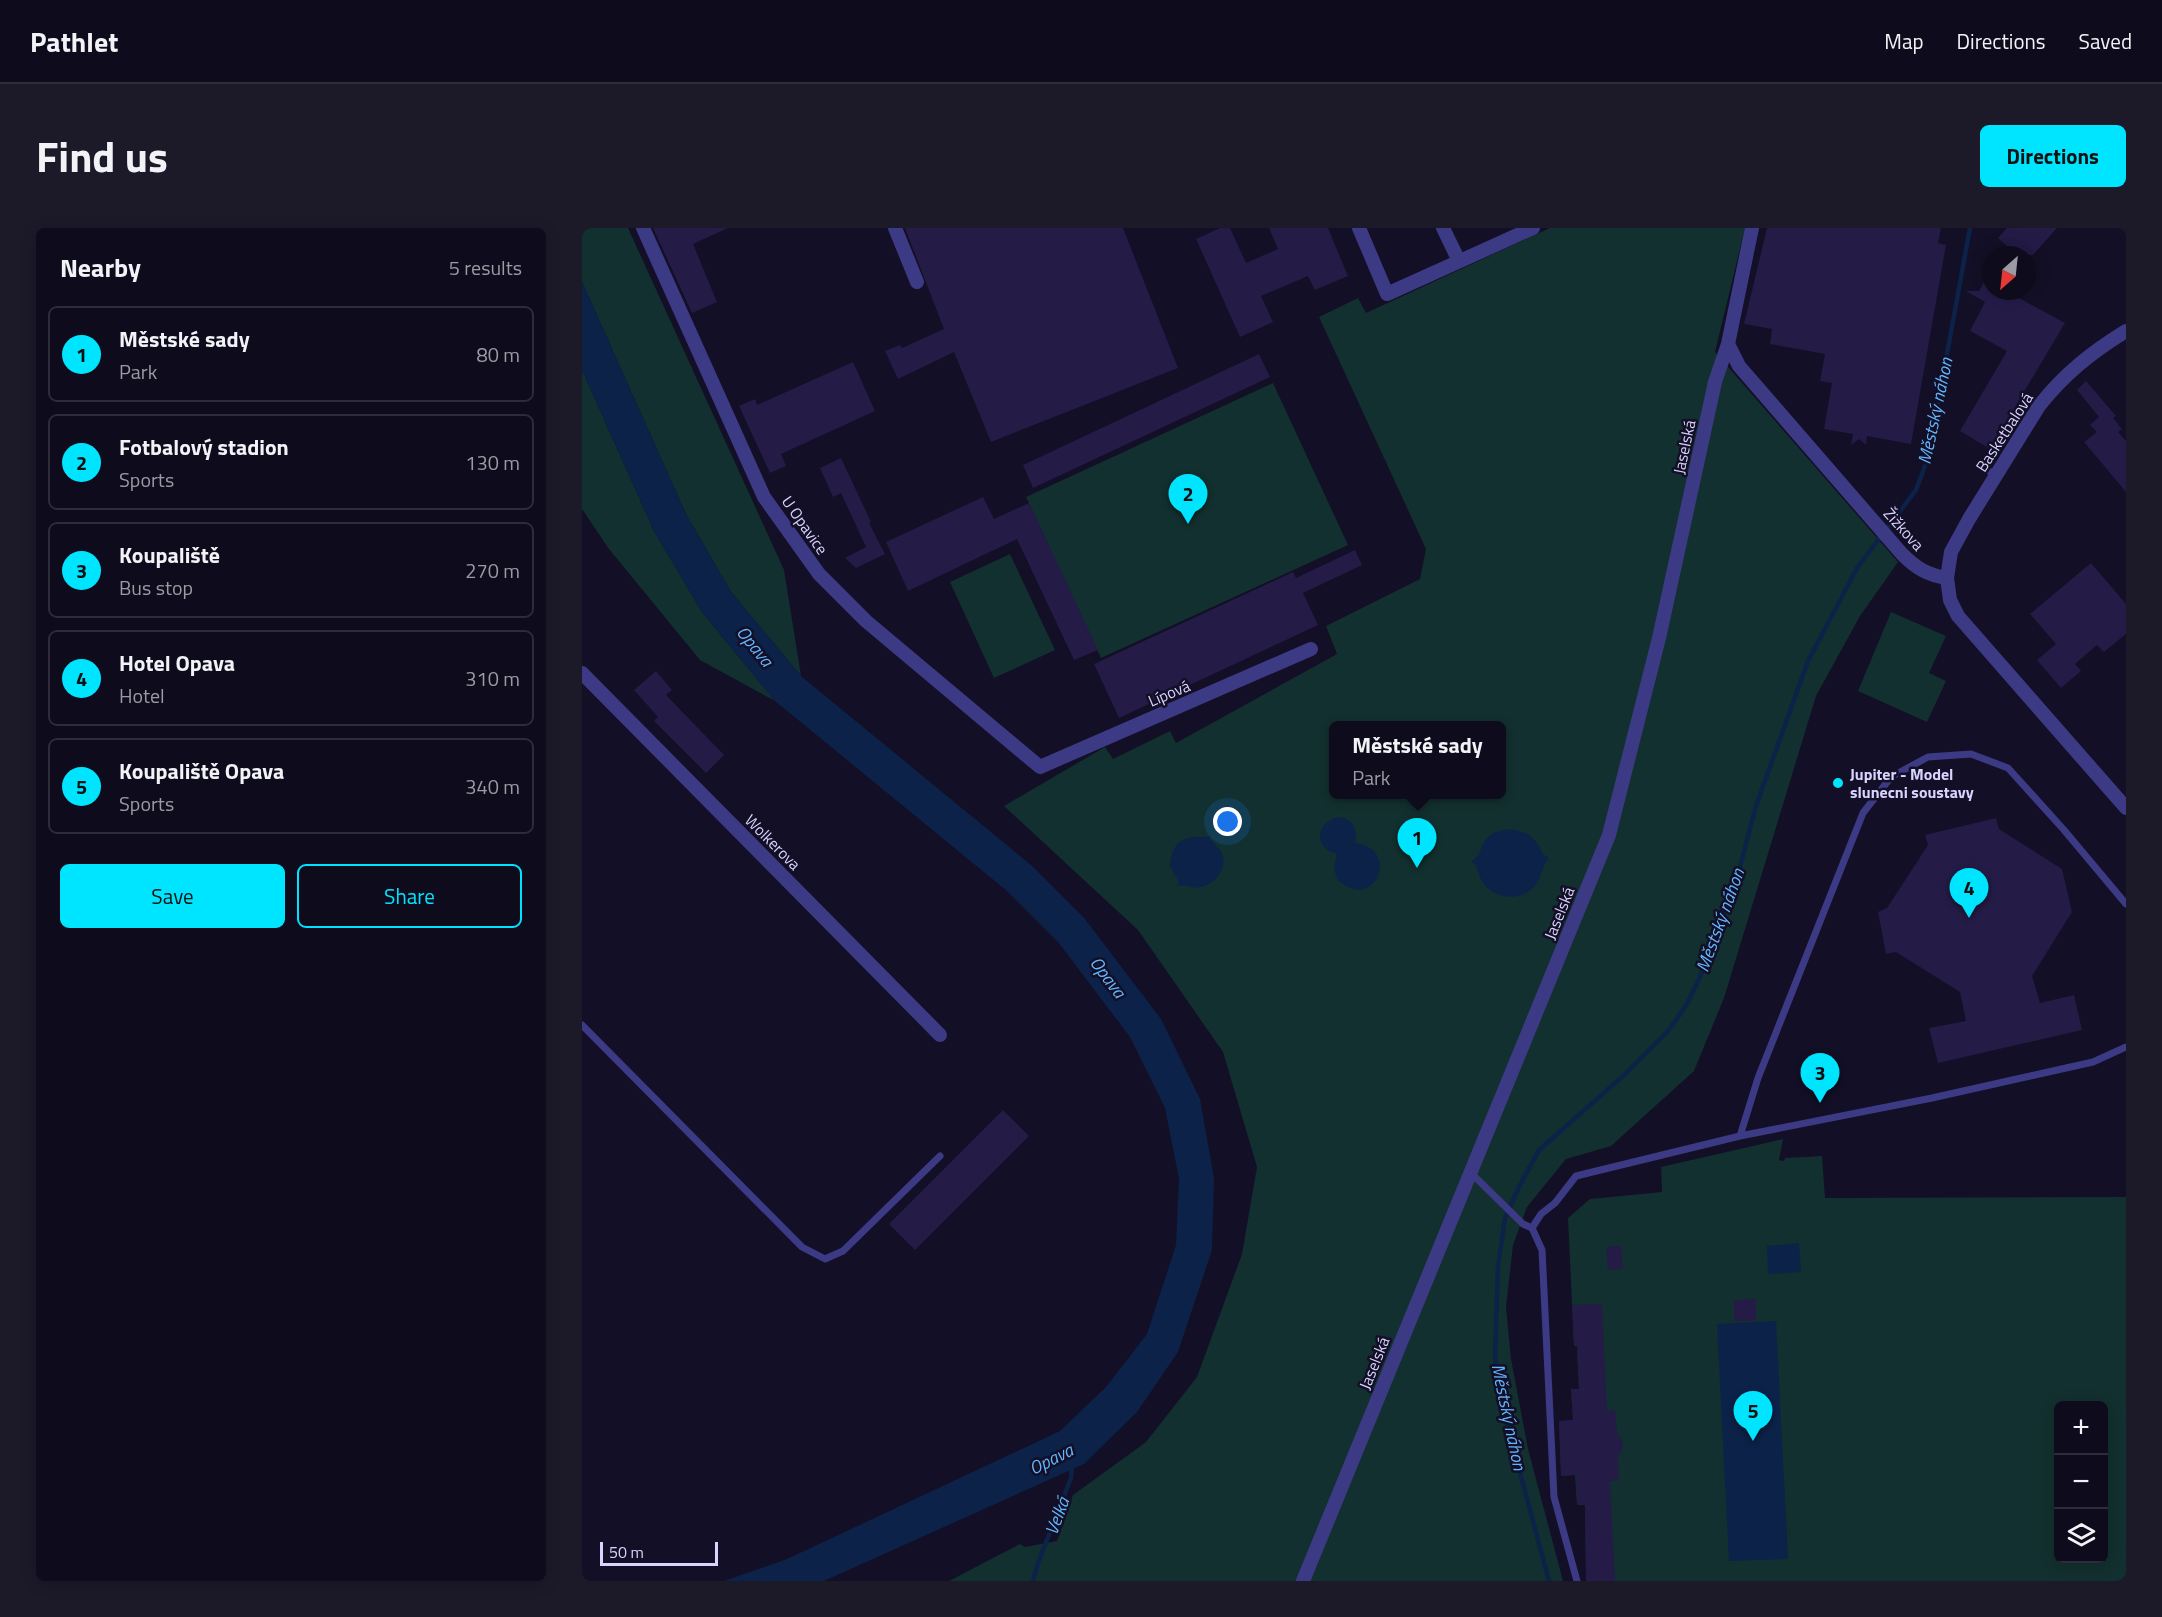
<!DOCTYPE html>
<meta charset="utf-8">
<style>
body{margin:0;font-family:"Titillium Web",sans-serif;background:#1c1929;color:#f1f3f6}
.controls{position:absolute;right:18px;bottom:18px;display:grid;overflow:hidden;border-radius:9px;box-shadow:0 3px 15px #0003}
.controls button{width:54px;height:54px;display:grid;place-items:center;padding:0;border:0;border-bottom:2px solid #2e2b3b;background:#0e0b1c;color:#f1f3f6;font:30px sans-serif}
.compass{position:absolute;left:1400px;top:18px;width:54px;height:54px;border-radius:50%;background:#0e0b1c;box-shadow:0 3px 15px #0003;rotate:207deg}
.scale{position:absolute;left:18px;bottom:15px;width:118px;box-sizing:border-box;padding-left:6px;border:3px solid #d9d4ff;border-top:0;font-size:16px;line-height:21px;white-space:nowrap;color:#d9d4ff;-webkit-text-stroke:4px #130f26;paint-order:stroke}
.you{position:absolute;left:646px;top:594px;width:21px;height:21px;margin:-15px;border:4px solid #fff;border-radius:50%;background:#1a73e8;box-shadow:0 0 0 9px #1a73e833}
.badge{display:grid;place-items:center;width:39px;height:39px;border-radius:50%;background:#00e5ff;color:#111;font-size:20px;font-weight:700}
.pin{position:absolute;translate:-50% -50px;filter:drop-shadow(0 2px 3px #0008)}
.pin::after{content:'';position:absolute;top:32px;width:21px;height:18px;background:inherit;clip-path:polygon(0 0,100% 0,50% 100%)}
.popup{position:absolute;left:747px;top:493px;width:177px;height:78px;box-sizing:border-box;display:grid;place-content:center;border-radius:9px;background:#0e0b1c;filter:drop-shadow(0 2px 4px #0005);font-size:20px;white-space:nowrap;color:#9b9ba3}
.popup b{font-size:22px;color:#f1f3f6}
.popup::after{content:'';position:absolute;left:50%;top:100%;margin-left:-12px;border:12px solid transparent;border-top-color:#0e0b1c}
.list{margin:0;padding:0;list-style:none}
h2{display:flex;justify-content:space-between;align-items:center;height:78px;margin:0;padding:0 24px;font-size:26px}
h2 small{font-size:20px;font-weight:400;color:#9b9ba3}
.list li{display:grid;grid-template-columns:39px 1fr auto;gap:18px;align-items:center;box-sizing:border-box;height:96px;margin:0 12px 12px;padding:0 12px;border:2px solid #2e2b3b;border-radius:9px}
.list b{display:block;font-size:22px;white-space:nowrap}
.list p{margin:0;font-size:20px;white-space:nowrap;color:#9b9ba3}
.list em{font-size:20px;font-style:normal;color:#9b9ba3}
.actions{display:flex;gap:12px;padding:18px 24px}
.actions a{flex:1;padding:14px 0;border:2px solid #00e5ff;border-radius:9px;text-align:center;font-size:21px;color:#00e5ff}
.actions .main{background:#00e5ff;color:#111}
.icon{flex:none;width:33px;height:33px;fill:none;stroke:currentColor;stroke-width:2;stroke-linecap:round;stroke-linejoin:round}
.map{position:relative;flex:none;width:1544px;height:1353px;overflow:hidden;border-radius:9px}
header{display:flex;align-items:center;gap:36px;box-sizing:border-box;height:84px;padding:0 30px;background:#0e0b1c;border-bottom:2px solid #2e2b3b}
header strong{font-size:28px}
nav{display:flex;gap:33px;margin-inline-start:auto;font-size:21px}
.intro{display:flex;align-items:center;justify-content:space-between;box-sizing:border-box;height:144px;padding:0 36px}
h1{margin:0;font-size:42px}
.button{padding:15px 27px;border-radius:9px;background:#00e5ff;color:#111;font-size:21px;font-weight:700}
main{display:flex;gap:36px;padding:0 36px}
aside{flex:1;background:#0e0b1c;border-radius:9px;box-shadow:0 3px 15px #0003}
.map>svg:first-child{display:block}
.green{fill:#12302f;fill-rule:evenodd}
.water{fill:#0c2248}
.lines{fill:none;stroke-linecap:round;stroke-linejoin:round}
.stream{stroke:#0c2248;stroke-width:4.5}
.building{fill:#241b47}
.service{stroke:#3d3a85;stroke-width:7}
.minor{stroke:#3d3a85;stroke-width:14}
.poi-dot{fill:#00e5ff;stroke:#130f26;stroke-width:2}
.labels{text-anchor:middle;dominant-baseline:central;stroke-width:5;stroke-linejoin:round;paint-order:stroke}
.street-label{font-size:16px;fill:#d9d4ff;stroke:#130f26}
.poi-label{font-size:16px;font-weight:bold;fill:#d9d4ff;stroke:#130f26;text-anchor:start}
.water-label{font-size:18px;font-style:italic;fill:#62b6ff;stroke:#130f26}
</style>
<header>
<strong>Pathlet</strong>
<nav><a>Map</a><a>Directions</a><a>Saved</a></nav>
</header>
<div class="intro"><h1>Find us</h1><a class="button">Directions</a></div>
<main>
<aside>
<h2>Nearby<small>5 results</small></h2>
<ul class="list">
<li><span class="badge">1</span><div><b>Městské sady</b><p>Park</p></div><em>80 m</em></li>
<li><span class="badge">2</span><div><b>Fotbalový stadion</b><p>Sports</p></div><em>130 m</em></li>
<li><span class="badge">3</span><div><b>Koupaliště</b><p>Bus stop</p></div><em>270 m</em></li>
<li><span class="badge">4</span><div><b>Hotel Opava</b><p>Hotel</p></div><em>310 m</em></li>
<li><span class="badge">5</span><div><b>Koupaliště Opava</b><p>Sports</p></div><em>340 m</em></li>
</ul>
<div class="actions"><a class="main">Save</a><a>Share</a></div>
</aside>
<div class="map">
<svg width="1544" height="1353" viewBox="0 0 1544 1353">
<rect width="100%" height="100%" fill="#130f26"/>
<!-- green -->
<path class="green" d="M 0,0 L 46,0 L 202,342 L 219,448 L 149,364 L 104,286 L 0,54 Z
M 968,0 L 1163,0 L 1133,124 L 1316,334 L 1278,388 L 1234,468 L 1142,770 L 1112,843 L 1029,918 L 984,931 L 945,979 L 931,1017 L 924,1079 L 929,1131 L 946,1221 L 981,1353 L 367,1353 L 438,1316 L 443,1319 L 475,1313 L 491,1267 L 564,1214 L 615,1149 L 660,1026 L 675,939 L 641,824 L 556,702 L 422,578 L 523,519 L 531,531 L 588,503 L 594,515 L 755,426 L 744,398 L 838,351 L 844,321 L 737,89 L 776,70 L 784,85 ZM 751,498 L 919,498 L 919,566 L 751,566 Z
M 0,142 L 72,303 L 120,384 L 193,473 L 118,432 L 27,321 L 0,281 Z
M 691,155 L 766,317 L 519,430 L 444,269 Z
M 428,326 L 473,422 L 412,450 L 368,354 Z
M 1309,384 L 1364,408 L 1347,445 L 1364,453 L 1345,494 L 1276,463 Z
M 1201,911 L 1197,932 L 1202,933 L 1203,930 L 1240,928 L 1243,970 L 1544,969 L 1544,1353 L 1004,1353 L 1003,1277 L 995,1277 L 993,1247 L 979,1248 L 977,1193 L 991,1192 L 989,1161 L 997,1161 L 995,1118 L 992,1118 L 986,990 L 1008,971 L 1080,964 L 1079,939 ZM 1476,1178 L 1522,1178 L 1522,1330 L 1476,1330 Z"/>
<!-- water -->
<path class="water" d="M 0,54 L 104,286 L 149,364 L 219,448 L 449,637 L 503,691 L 579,791 L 618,871 L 632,950 L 630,1022 L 596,1124 L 555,1184 L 502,1236 L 242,1353 L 142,1353 L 205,1331 L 478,1203 L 524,1159 L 565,1106 L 594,1017 L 597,951 L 583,880 L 548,809 L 476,714 L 425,663 L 193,473 L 120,384 L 72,303 L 0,142 Z
M 757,589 C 771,591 777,602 773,615 C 821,621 791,687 755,651 L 752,640 L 755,626 C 731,620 733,594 757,589 Z
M 928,601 C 945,603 954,610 961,626 L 967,630 C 960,637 960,650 952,659 C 938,674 913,671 901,655 C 898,650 896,643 894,637 L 889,634 C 907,622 892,606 928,601 Z
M 629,606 L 628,611 C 632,616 638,620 640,626 C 646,641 633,656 619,659 C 611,661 604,656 595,658 L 597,654 L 588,638 C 590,613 602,607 625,609 Z
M 1217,1015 L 1219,1044 L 1186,1046 L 1185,1018 Z
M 1194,1093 L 1206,1331 L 1147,1333 L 1135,1096 Z"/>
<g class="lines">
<!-- stream -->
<path class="stream" d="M 451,1353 L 456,1335 L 489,1250 L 490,1237
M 967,1353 L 922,1185 L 913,1129 L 916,1039 L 923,990 L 937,959 L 957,922 L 1041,848 L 1087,802 L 1105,776 L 1118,749 L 1153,658 L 1174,578 L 1226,433 L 1275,340 L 1334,262 L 1346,230 L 1388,0"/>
</g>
<!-- building -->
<path class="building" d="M 71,0 L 146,0 L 111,16 L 135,74 L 110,85 Z
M 323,0 L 541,0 L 596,140 L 409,214 L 372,124 L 316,151 L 303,123 L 318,117 L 320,120 L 362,101 Z
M 638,0 L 648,0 L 664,35 L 696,21 L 687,0 L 746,0 L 766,48 L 733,62 L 726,48 L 679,68 L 691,94 L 658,109 L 614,11 Z
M 1185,0 L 1359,0 L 1356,15 L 1364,17 L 1329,216 L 1285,208 L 1284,217 L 1277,211 L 1269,217 L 1271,206 L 1242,201 L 1250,155 L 1238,153 L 1243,126 L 1188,116 L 1190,101 L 1162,96 Z
M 1425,0 L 1475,0 L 1451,27 L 1420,27 L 1426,19 L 1416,10 Z
M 1409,42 L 1409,63 L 1424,63 L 1483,95 L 1408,221 L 1378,203 L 1425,123 L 1388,103 L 1403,74 L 1384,63 L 1397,63 Z
M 677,126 L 688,149 L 451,260 L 441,237 Z
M 271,134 L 293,183 L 199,226 L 204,238 L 188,245 L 157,178 L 173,171 L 175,177 Z
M 1504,153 L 1534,188 L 1531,190 L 1540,201 L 1536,204 L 1544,213 L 1544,264 L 1502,214 L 1515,204 L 1508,197 L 1517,189 L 1495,162 Z
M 259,230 L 289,294 L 287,295 L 303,326 L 274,340 L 263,330 L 284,319 L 259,265 L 251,269 L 238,240 Z
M 401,269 L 412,291 L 447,275 L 516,422 L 492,432 L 435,311 L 326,363 L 304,314 Z
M 773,322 L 780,337 L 721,365 L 736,397 L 537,490 L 512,436 L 711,344 L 714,350 Z
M 1509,335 L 1544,376 L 1544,406 L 1522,424 L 1515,417 L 1493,436 L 1499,443 L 1479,460 L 1455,432 L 1474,416 L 1448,386 Z
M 74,443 L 90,462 L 84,467 L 142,527 L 124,545 L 72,493 L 76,489 L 52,462 Z
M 1414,590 L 1417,601 L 1480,641 L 1490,684 L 1450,748 L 1458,775 L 1492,767 L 1500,802 L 1356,835 L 1347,800 L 1384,793 L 1378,764 L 1314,724 L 1304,726 L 1296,684 L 1305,680 L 1346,617 L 1343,607 Z
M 421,882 L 447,908 L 333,1022 L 307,996 Z
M 1039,1018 L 1041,1041 L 1026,1042 L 1024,1019 Z
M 1174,1071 L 1174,1093 L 1152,1093 L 1152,1072 Z
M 1020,1076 L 1025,1183 L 1033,1182 L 1035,1205 L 1040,1213 L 1041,1219 L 1036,1230 L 1037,1252 L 1028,1253 L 1033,1353 L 1004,1353 L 1003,1277 L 995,1277 L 994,1247 L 979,1248 L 977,1193 L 991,1192 L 989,1161 L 997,1161 L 995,1118 L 992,1118 L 990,1077 Z"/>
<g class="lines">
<!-- service -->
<path class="service" d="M 1398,238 L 1414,247
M 0,797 L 220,1019 L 243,1031 L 261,1023 L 358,928
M 1158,908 L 1176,850 L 1281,585 L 1309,549 L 1346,529 L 1389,526 L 1426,540 L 1482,602 L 1544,676
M 889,945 L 941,996 L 950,1000 L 959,986 L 973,975 L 994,948 L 1158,908 L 1350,870 L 1511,834 L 1544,819
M 950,1000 L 960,1022 L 972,1269 L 995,1353"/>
<!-- minor -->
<path class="minor" d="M 61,0 L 182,269 L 237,346 L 284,393 L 458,539 L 729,421
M 313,0 L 335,54
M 777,0 L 805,66 L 951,0
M 861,0 L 877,33
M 1544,103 C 1510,124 1482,146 1457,178 L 1387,291 L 1369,324 L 1365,350 L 1368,372 L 1376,388 L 1544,580
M 1146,116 L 1157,138 L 1320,326 C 1334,340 1345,347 1365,350
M 0,445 L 358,807
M 721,1353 L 1027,607 L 1077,410 L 1133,154 L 1146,116 L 1170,0"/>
</g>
<!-- markers -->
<circle class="poi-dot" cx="1256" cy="555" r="6"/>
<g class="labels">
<!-- street labels -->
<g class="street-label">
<text transform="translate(1422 204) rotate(-57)">Basketbalová</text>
<text transform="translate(1102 219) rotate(-78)">Jaselská</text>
<text transform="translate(223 297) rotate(55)">U Opavice</text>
<text transform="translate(1322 301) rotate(48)">Žižkova</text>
<text transform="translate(587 465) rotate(-23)">Lípová</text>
<text transform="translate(191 614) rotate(45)">Wolkerova</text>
<text transform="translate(977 685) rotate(-68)">Jaselská</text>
<text transform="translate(792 1135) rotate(-68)">Jaselská</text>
</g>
<!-- poi labels -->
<g class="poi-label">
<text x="1268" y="546">Jupiter - Model<tspan x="1268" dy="18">slunecni soustavy</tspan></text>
</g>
<!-- water labels -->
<g class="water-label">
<text transform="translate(1353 183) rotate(-78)">Městský náhon</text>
<text transform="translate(173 418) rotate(51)">Opava</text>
<text transform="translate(1138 692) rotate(-70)">Městský náhon</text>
<text transform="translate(526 749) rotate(53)">Opava</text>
<text transform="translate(927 1189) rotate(78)">Městský náhon</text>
<text transform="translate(469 1231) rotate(-27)">Opava</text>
<text transform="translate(475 1288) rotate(-70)">Velká</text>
</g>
</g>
</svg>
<div class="controls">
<button>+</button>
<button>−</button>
<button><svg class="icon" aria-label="layers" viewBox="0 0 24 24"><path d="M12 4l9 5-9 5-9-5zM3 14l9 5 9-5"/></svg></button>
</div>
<svg class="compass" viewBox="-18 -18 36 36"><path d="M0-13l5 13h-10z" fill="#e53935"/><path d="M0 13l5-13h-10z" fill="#9b9ba3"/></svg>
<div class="scale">50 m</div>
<div class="you"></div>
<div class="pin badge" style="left:835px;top:640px">1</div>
<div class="popup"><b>Městské sady</b>Park</div>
<div class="pin badge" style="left:606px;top:296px">2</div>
<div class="pin badge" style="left:1238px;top:875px">3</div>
<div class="pin badge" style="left:1387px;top:690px">4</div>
<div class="pin badge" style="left:1171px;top:1213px">5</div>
</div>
</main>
